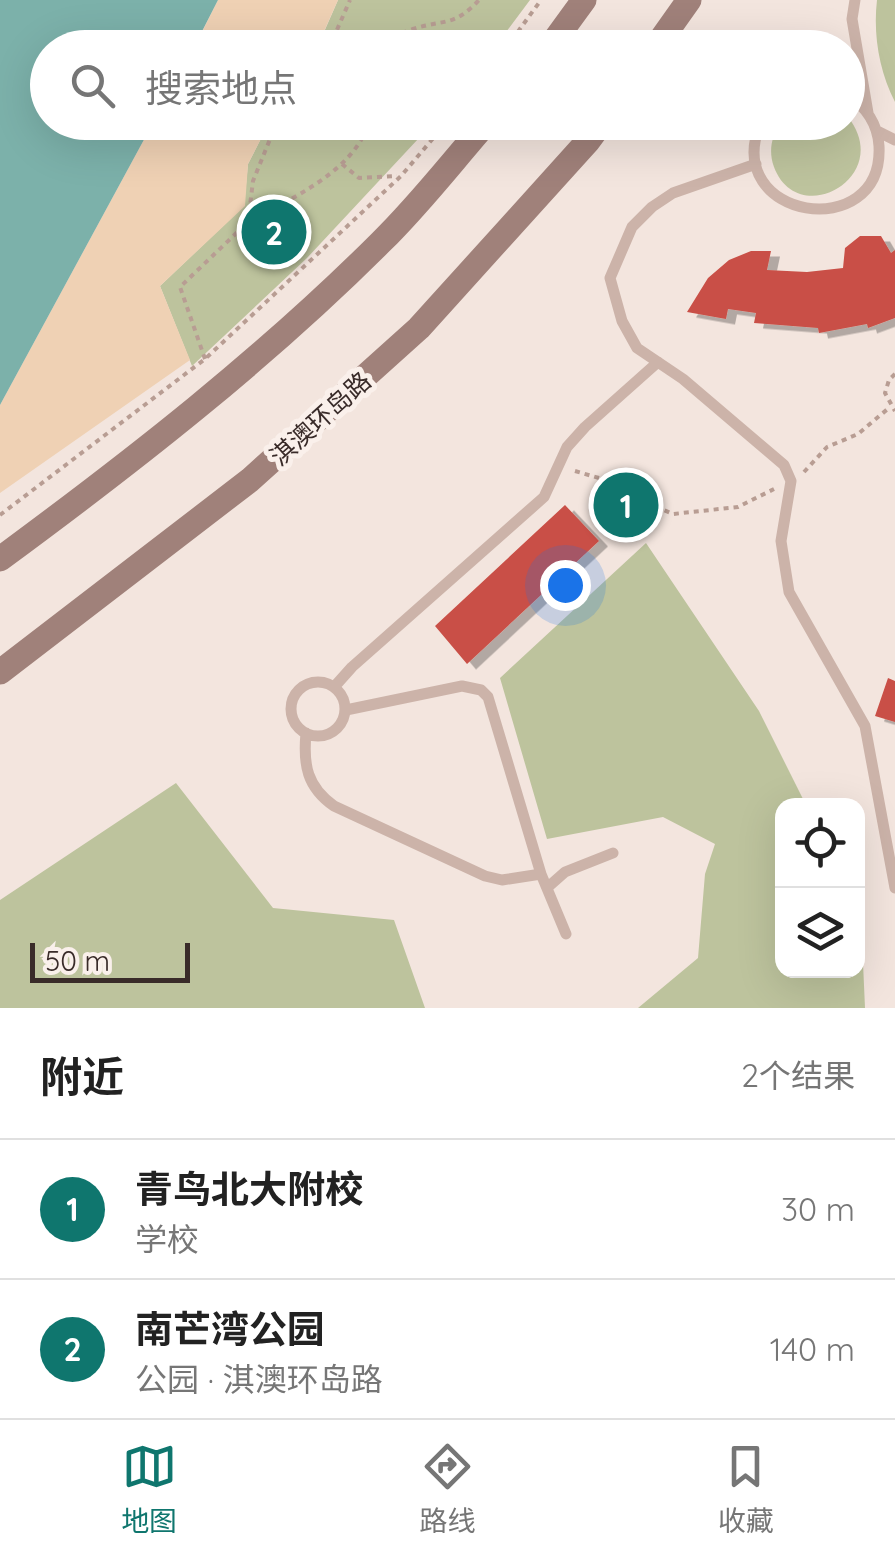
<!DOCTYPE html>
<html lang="zh">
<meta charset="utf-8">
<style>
body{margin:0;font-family:Quicksand,"Noto Sans SC",sans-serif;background:#f6f6f6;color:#222}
.controls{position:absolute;right:30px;bottom:30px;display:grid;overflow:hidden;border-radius:20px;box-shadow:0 10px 40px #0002}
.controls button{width:90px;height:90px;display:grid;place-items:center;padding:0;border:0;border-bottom:2px solid #e0e0e0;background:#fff;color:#222;font:50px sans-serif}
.scale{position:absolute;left:30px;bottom:25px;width:160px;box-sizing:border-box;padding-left:10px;border:5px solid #392b29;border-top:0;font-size:28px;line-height:35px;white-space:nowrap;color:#392b29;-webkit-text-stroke:8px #faf0eb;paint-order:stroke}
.you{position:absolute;left:565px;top:585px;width:35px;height:35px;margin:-25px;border:8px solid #fff;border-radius:50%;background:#1a73e8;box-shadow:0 0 0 15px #1a73e833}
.badge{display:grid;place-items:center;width:65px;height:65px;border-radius:50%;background:#0f766e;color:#fff;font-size:32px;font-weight:700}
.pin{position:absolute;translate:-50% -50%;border:5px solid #fff;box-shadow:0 2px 10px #0006}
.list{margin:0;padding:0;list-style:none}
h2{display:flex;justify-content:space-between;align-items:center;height:130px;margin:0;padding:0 40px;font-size:42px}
h2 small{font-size:32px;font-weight:400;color:#767676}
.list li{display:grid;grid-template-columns:65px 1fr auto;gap:30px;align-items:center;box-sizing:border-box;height:140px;padding:0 40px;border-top:2px solid #e0e0e0}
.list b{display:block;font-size:38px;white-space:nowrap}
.list p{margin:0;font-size:32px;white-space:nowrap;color:#767676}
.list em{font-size:32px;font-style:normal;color:#767676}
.icon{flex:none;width:55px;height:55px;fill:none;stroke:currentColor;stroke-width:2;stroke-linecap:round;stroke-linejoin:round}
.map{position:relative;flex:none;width:895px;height:1008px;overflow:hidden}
.search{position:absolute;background:#fff;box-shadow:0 10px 40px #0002;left:30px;right:30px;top:30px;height:110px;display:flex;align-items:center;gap:25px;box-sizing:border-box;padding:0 35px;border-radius:55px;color:#767676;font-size:38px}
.sheet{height:410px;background:#fff}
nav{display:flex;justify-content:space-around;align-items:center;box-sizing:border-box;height:140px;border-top:2px solid #e0e0e0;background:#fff;font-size:28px;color:#767676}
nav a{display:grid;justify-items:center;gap:5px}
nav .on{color:#0f766e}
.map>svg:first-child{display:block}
.green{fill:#bdc39d}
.sand{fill:#efd1b4}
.water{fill:#7cb1aa}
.building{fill:#c95046;filter:url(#shadow)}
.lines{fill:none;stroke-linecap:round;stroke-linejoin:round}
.path{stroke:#b89d93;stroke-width:4;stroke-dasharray:5 5;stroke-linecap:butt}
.lane{stroke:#ccb3a9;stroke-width:11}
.secondary{stroke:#a0817a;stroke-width:25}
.labels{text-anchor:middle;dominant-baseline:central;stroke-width:10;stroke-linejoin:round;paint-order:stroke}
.street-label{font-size:25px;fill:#392b29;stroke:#faf0eb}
</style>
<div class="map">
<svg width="895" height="1008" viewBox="0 0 895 1008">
<defs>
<filter id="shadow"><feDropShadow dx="9" dy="5.5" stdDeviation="0" flood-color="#0004"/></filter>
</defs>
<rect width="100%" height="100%" fill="#f3e5de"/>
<!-- green -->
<path class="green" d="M 338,0 L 530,0 L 495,47 L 317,48 Z
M 877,0 L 895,0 L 895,102 C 879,71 873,34 877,0 Z
M 848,117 C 895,177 798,231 774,167 C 768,151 772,136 780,123 L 848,122 Z
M 269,123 L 433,123 L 307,258 L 192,366 L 160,286 L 244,206 L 248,164 Z
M 646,543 L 759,711 L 806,805 L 782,806 L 782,971 L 858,971 L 858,910 L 861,917 L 865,1008 L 638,1008 L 698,958 L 705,874 L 715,844 L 663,817 L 547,839 L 500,678 Z
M 176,783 L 273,908 L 394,920 L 425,1008 L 0,1008 L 0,900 Z"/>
<!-- sand -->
<path class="sand" d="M 218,0 L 338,0 L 317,47 L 194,48 Z
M 153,123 L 269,123 L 248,164 L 245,206 L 160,286 L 190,360 L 0,493 L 0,405 Z"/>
<!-- water -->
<path class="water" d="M 0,0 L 218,0 L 194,47 L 48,48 L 48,122 L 153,123 L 0,405 Z"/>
<!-- building -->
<path class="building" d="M 860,236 L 881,236 L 891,253 L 895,250 L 895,318 L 868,328 L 867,324 L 819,333 L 818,328 L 754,323 L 756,313 L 728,309 L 726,319 L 687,312 L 708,278 L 729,260 L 751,251 L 771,251 L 767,270 L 807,272 L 843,268 L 845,248 Z
M 565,505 L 599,541 L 467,664 L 435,626 Z
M 888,678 L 895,681 L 895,722 L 875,716 Z"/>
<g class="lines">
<!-- path -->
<path class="path" d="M 333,42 C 364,44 385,39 413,29 C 444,19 454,27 479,0
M 329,48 L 350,0
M 506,48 L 541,0
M 342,164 L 359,178 L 397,176
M 248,222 C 290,199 354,172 369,122
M 205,359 L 180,287 L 248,222 L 253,181 L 277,122
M 895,374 L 889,380 L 885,393 L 895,411
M 575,471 L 640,490 L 659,508 L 673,514 L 738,507 L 774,489
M 804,472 L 827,447 L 858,434 L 890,407
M 0,515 L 205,359 L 401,176 L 447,122"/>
<!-- lane -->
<path class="lane" d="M 855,0 L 852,19 L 868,113
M 761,122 C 719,220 884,245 879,146 C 878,125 866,106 848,96
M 877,131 L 895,140
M 756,164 L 673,193 L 652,207 L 632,227 L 610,278 L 622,321 L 637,348 L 683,379 L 784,465 L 791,481 L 781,541 L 789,592 L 865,726 L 895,888
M291 709a27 27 0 1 1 54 0a27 27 0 1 1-54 0Z
M 335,686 L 352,667 L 544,497 L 567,447 L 585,427 L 658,362
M 346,710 L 462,686 L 481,690 L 488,697 L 541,874 L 566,934
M 306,733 C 303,765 307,787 334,806 L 485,876 L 502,880 L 541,874
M 548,887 L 565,872 L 613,853"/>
<!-- secondary -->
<path class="secondary" d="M 549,48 L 584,0
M 655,48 L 689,0
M 0,559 C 133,461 264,359 381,242 C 419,205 452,162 487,122
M 0,672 L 250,480 L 419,328 L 588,141 L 602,122"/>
</g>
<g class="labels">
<!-- street labels -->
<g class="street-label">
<text transform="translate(320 418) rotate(-42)">淇澳环岛路</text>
</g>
</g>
</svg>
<div class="controls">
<button><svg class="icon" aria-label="locate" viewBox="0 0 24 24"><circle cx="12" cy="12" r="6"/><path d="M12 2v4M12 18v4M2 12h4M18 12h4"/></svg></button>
<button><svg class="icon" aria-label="layers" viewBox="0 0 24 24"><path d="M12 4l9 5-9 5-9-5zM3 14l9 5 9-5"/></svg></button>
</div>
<div class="scale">50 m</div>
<div class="you"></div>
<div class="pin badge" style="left:626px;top:505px">1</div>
<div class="pin badge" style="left:274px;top:232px">2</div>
<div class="search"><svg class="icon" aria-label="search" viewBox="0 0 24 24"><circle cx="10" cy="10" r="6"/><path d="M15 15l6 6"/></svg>搜索地点</div>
</div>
<section class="sheet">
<h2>附近<small>2个结果</small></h2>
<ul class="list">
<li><span class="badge">1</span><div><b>青鸟北大附校</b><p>学校</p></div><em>30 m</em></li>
<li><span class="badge">2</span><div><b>南芒湾公园</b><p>公园 · 淇澳环岛路</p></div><em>140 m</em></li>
</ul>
</section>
<nav>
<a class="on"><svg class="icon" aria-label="map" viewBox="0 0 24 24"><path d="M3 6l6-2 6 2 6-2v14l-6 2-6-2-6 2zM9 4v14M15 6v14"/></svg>地图</a>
<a><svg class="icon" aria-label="directions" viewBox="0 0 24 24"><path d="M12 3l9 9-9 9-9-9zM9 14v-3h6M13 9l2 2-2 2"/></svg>路线</a>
<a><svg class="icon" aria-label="saved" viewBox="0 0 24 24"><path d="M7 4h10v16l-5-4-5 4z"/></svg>收藏</a>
</nav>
